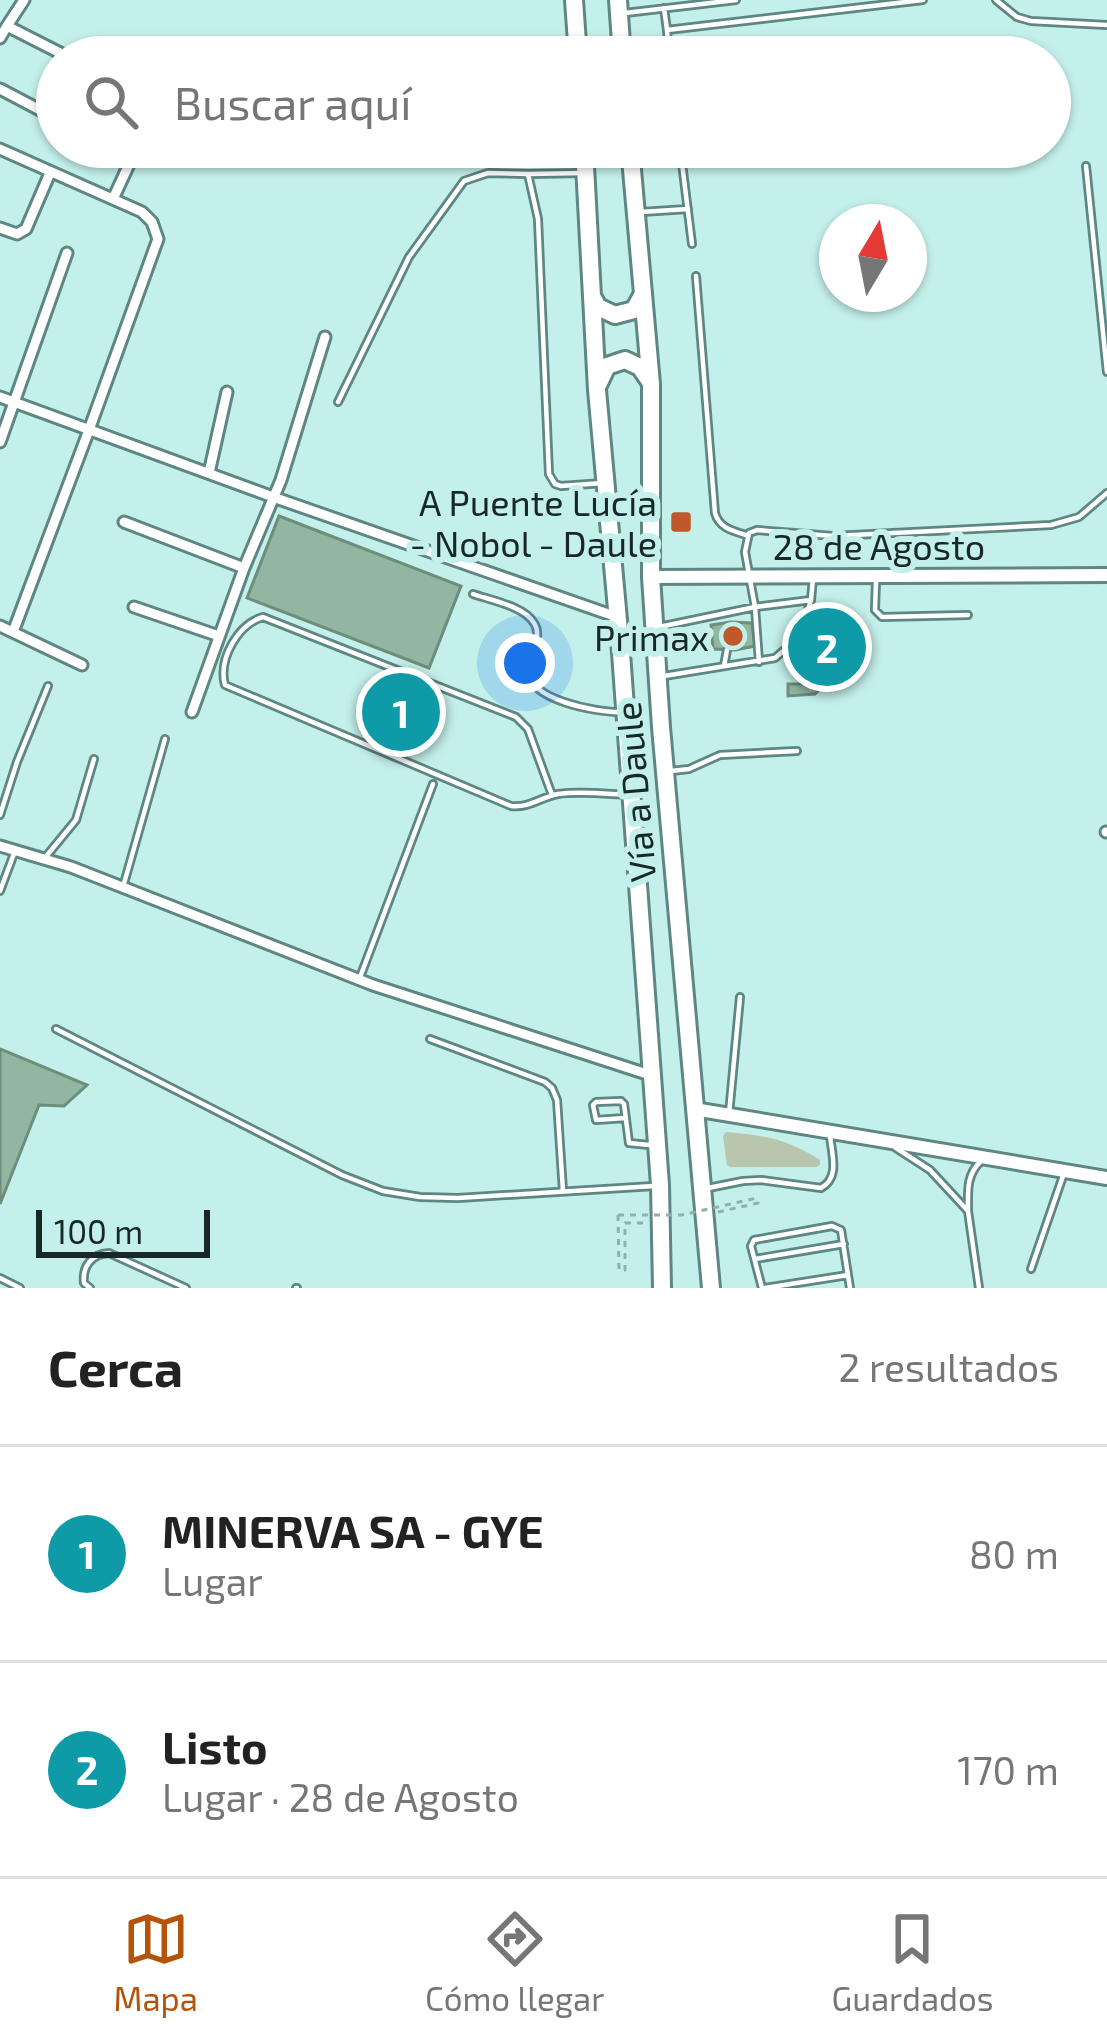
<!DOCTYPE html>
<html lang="es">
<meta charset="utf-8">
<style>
body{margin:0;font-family:"Exo 2",sans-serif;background:#f2f2f2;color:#222}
.compass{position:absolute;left:819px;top:204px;width:108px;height:108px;border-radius:50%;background:#fff;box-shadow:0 3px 9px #0004;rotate:10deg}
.scale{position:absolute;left:36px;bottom:30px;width:174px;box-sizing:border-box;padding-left:12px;border:6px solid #182827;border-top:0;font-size:33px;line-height:42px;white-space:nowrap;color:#182827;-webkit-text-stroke:9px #c4f0eb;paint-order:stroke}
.you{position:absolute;left:525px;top:663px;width:42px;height:42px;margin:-30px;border:9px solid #fff;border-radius:50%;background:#1a73e8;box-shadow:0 0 0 18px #1a73e833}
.badge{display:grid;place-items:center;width:78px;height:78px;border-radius:50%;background:#b45309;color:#fff;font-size:39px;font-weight:700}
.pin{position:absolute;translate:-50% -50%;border:6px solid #fff;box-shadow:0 3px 12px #0006}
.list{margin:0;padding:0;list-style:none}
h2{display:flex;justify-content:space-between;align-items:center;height:156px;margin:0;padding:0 48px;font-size:51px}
h2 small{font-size:39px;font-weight:400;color:#767676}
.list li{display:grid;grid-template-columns:78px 1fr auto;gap:36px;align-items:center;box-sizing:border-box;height:216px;padding:0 48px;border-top:3px solid #e0e0e0}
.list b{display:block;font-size:45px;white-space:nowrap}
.list p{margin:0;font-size:39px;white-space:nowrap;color:#767676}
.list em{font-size:39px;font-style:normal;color:#767676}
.icon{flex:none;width:66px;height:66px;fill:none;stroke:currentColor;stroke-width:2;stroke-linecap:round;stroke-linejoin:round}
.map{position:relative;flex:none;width:1107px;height:1288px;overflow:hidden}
.search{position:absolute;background:#fff;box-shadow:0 3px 9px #0004;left:36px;right:36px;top:36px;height:132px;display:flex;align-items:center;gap:30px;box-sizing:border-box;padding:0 42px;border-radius:66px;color:#767676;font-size:45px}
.sheet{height:588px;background:#fff}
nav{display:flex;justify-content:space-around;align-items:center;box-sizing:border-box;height:168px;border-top:3px solid #e0e0e0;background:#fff;font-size:33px;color:#767676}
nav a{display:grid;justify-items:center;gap:6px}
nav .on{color:#b45309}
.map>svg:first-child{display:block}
.green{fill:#b9c6ae}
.building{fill:#92b6a1;stroke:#6e8e7b;stroke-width:3}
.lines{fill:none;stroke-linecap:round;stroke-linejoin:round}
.service-casing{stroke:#5e8682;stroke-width:10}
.minor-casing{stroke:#5e8682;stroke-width:15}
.tertiary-casing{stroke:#5e8682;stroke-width:18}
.trunk-casing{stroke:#5e8682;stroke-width:22}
.path{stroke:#8eb1ad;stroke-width:3;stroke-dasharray:6 6;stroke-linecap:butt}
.service{stroke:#fff;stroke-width:4.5}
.minor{stroke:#fff;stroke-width:9}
.tertiary{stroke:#fff;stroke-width:12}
.trunk{stroke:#fff;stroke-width:16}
.path-bridge{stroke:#8eb1ad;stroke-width:3;stroke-dasharray:6 6;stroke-linecap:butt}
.poi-dot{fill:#bf582b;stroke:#c4f0eb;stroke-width:4.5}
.labels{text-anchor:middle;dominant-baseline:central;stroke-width:12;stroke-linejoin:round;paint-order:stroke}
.poi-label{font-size:36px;fill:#182827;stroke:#c4f0eb;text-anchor:end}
.street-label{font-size:36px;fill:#182827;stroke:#c4f0eb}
</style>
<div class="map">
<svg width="1107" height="1288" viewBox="0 0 1107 1288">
<rect width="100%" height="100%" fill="#c4f0eb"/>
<!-- green -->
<path class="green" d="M 726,1132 C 764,1135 787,1139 820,1160 L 820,1164 L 817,1167 L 730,1167 L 727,1165 L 723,1136 Z"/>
<!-- building -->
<path class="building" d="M 279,516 L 461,586 L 429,668 L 247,598 Z
M 731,622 L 752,623 L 755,646 L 735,650 L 713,649 L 711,625 Z
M 834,628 L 836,672 L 815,694 L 788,696 L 788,684 L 802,684 L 820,665 L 817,630 Z
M 398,671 L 434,685 L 403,754 L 369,738 Z
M 0,1049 L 87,1085 L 64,1106 L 39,1105 L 0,1204 Z"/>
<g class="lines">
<!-- service casing -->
<g class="service-casing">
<path id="service" d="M 996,0 L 1017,17 L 1031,21 L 1107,25
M 664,8 L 667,30
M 625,13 L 736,0
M 669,57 L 667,30 L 923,0
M 680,147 L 692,244
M 1086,166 L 1107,372
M 528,174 L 583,173
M 641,212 L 688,209
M 696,276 L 715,513 C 719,528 733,531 746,535
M 338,402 L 409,257 L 464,181 L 488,173 L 528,174 L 538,219 L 549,474 L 555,484 L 561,486 L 603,483
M 876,581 L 875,610 L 882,617 L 968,615
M 473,594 C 490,600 524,606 534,623 C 543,636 530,655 529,670 C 527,700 596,712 619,712
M 659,627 L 755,607 L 811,600
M 759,662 L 755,607 L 745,552 L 749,533 L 757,530 L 833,536 L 1051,525 L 1079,517 L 1107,493
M 724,666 L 727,650
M 664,676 L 775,658 L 789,646 L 802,629 L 811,600 L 813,578
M 671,771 L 689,769 L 720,755 L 797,751
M 552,795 L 528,729 L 516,717 L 263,617 C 238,624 218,659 225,685 L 511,806 C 530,808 541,797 558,794 C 581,791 606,794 628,795
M 0,815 L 17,762 L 48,686
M 44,859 L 76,820 L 94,759
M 123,887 L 165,739
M 0,891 L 15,851
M 359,980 L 433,784
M 56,1029 L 342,1175 L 383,1191 L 420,1197 L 458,1198 L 654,1186
M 430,1039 L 545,1082 L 552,1088 L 557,1100 L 563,1191
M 729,1114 L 740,997
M 625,1118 L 596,1120 L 593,1105 L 596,1102 L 621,1101 L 624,1104 L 629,1143 L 649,1145
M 896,1148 L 930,1170 L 968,1211 L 979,1288
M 708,1188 L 743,1181 L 761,1180 L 821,1188 C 841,1177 831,1153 830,1134
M 968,1211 C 968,1191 966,1175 981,1161
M 755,1259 L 844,1244
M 1031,1269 L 1063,1176
M 0,1278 L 20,1288
M 90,1288 L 84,1283 C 82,1266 92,1254 109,1253 L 186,1288
M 296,1288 L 297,1288
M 762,1288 L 751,1246 L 754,1240 L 832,1226 L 841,1230 L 850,1288
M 765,1288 L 848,1275"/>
</g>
<!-- minor casing -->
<g class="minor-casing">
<path id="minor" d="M 7,26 L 24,0
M 0,38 L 7,26 L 68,57
M 0,89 L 57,119
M 110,147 L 132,159
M 0,149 L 142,212 L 152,222 L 158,239 L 89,430 L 13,632
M 113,199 L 137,147
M 0,228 L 17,234 L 26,229 L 50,173
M 0,397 L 273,497 L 617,617
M 0,442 L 67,253
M 209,473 L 227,392
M 124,522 L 244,568
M 134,607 L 219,636
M 0,626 L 82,665
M 192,712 L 244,568 L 281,480 L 325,337
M 1106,832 L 1107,832
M 0,846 L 71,867 L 373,985 L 650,1075"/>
</g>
<!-- tertiary casing -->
<g class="tertiary-casing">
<path id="tertiary" d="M 651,577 L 1107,575
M 694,1109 L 1107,1178"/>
</g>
<!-- trunk casing -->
<g class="trunk-casing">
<path id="trunk" d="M 574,0 L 578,57
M 618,0 L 622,57
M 584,147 L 597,390 L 621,653 L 660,1185 L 662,1288
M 630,147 L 651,384 L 651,577 L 661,727 L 711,1288
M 592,296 L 598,307 L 615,315 L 634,310 L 643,294
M 598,385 L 607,366 L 625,360 L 640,367 L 651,383"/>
</g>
<!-- path -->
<path class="path" d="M 718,1212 L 758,1203 L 757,1198
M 618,1215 L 619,1270 L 625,1270 L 625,1223 L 647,1223"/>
<!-- service -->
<use href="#service" class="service"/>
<!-- minor -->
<use href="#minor" class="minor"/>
<!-- tertiary -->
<use href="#tertiary" class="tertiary"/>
<!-- trunk -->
<use href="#trunk" class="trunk"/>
<!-- path-bridge -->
<path class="path-bridge" d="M 618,1215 L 682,1215 L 757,1198"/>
</g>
<!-- markers -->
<g class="poi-dot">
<rect x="669" y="510" width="24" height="24" rx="6"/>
<circle cx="733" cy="636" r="12"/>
</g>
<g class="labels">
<!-- poi labels -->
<g class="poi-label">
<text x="657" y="501">A Puente Lucía<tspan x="657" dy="41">- Nobol - Daule</tspan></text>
<text x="709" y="636">Primax</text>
</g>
<!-- street labels -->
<g class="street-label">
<text x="879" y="545">28 de Agosto</text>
<text transform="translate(634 792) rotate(-95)">Vía a Daule</text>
</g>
</g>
</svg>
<svg class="compass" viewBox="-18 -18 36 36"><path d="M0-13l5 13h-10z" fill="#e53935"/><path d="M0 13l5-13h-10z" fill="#767676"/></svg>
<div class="scale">100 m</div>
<div class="you"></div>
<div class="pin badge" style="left:401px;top:712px;background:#0f9aa8">1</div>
<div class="pin badge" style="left:827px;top:647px;background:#0f9aa8">2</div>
<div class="search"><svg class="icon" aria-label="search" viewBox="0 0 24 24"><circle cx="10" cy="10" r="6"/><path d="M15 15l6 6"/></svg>Buscar aquí</div>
</div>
<section class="sheet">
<h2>Cerca<small>2 resultados</small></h2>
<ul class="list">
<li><span class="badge" style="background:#0f9aa8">1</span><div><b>MINERVA SA - GYE</b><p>Lugar</p></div><em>80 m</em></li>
<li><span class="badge" style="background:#0f9aa8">2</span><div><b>Listo</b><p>Lugar · 28 de Agosto</p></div><em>170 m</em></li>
</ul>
</section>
<nav>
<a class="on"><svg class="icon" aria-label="map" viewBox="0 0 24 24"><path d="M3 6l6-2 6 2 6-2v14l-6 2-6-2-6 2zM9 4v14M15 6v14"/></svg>Mapa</a>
<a><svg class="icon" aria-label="directions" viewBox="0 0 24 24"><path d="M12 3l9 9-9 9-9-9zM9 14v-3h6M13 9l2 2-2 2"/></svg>Cómo llegar</a>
<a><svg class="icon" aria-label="saved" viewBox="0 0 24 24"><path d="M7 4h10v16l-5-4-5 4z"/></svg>Guardados</a>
</nav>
